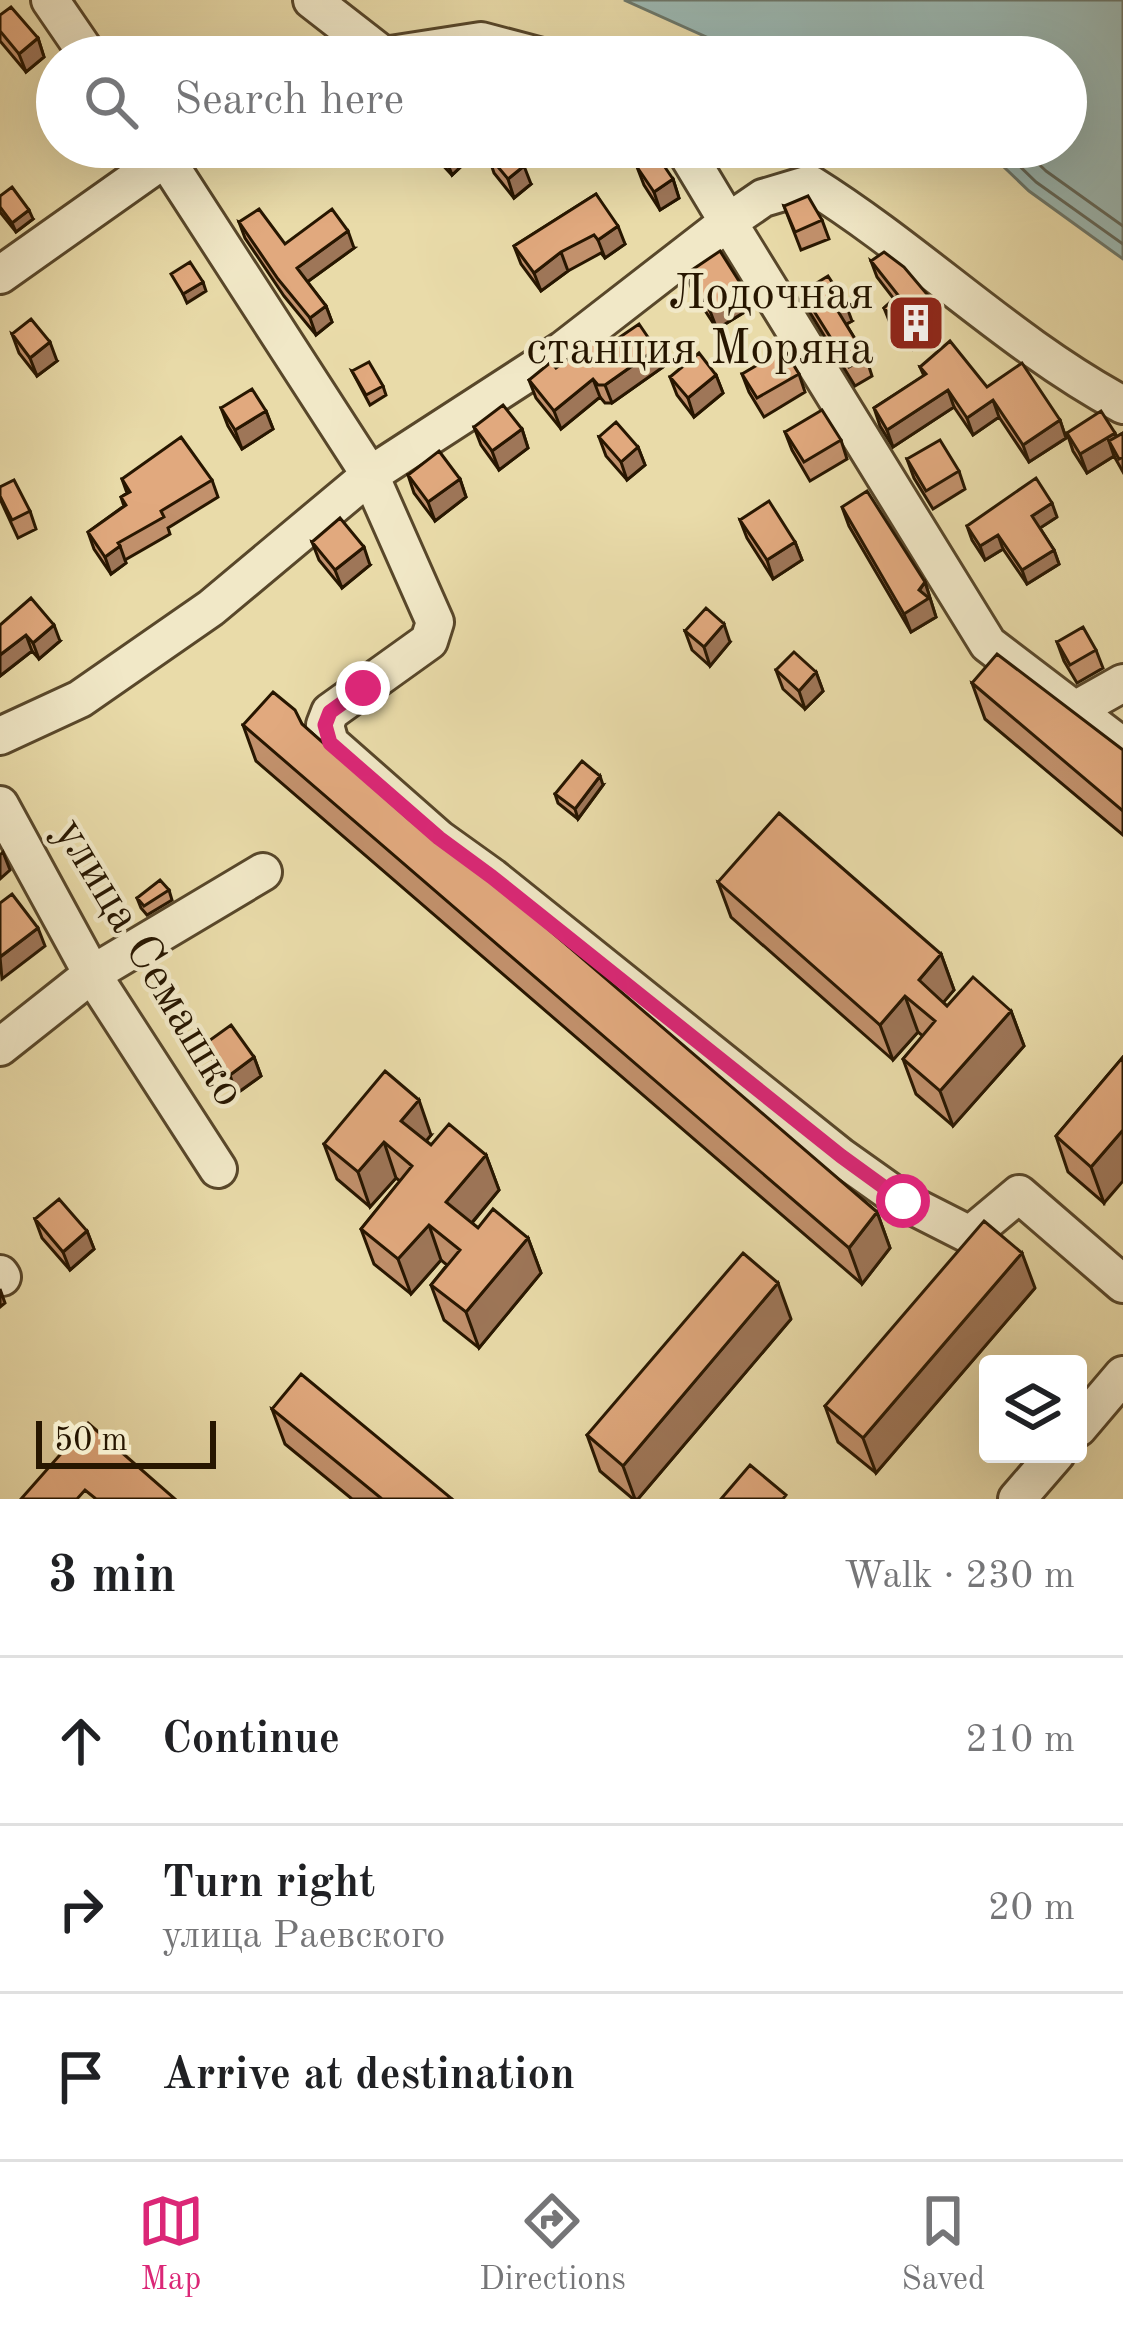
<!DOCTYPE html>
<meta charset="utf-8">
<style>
body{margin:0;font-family:"Old Standard TT",serif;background:#f2f2f2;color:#202124}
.controls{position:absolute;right:36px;bottom:36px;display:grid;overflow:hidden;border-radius:12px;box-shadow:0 12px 48px #0002}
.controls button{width:108px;height:108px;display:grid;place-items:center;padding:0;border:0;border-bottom:3px solid #e0e0e0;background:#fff;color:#202124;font:60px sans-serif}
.scale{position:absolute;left:36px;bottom:30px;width:180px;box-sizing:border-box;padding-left:12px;border:6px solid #271600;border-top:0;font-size:33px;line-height:42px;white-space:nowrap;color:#271600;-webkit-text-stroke:9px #f1e8c7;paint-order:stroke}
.stop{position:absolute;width:36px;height:36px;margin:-27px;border:9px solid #db2777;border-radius:50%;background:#fff}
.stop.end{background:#db2777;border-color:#fff;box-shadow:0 3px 12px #0008}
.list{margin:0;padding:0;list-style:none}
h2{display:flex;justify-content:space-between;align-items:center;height:156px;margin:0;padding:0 48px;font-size:51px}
h2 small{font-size:39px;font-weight:400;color:#757577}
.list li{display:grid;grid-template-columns:78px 1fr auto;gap:36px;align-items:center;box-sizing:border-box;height:168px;padding:0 48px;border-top:3px solid #e0e0e0}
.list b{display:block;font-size:45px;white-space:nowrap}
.list p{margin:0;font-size:39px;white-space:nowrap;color:#757577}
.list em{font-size:39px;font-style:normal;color:#757577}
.icon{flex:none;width:66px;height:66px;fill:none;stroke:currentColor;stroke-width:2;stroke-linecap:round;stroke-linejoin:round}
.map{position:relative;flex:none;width:1123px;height:1499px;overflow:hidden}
.search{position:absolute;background:#fff;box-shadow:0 12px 48px #0002;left:36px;right:36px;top:36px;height:132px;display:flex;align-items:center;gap:30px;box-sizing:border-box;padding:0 42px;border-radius:66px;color:#757577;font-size:45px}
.sheet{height:660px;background:#fff}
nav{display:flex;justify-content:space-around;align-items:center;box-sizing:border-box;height:168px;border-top:3px solid #e0e0e0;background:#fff;font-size:33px;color:#757577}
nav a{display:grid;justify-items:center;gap:6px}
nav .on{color:#db2777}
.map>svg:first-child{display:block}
.water{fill:#9cb9b3;stroke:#6d786b;stroke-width:3}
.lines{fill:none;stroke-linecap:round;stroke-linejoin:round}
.shore{stroke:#62685a;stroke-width:3}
.minor-casing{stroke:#58472a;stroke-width:42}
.minor{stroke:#f1e8c7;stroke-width:36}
.wall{fill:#c2916c;stroke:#271600;stroke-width:3}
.shaded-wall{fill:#9e7658;stroke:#271600;stroke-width:3}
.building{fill:#e1a97e;stroke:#271600;stroke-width:3}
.route{stroke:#db2777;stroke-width:15}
.labels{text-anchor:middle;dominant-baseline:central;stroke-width:9;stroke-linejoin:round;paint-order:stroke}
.poi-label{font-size:48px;fill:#271600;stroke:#f1e8c7;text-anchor:end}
.street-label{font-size:48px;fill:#271600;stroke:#f1e8c7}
</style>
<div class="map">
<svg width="1123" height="1499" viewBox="0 0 1123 1499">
<rect width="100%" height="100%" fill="#e9dba9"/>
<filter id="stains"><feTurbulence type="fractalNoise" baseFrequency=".00167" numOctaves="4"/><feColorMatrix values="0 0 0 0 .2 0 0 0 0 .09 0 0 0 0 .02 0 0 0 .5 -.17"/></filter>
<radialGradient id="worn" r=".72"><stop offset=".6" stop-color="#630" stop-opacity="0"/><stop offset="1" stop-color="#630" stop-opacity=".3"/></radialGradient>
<!-- water -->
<path class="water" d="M 624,0 L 1123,0 L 1123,259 L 1029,191 L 983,147 L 1066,147 L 1066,57 L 751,57 Z"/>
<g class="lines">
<!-- shore -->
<path class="shore" d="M 1000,147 L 1036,182 L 1123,244
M 1021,147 L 1046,171 L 1123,226"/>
<!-- minor casing -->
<g class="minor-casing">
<path id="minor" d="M 50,0 L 89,57
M 312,0 L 384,56 L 481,41 L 542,57
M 158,147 L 370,475 L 435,622 L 429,641 L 330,712 L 325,725 L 330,743 L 439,839 L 492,877 L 841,1157 L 903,1201 L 970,1235 L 1019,1194 L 1123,1284
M 683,147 L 728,222 L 763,198 L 810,184 C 919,252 1010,344 1123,405
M 0,275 L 181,147
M 1075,710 L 1123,683
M 0,736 L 80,699 L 211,608 L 370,475 L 563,350 L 728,222 L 988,644 L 1123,747
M 0,805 L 92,974 L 218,1169
M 0,1047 L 92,974 L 263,872
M 0,1274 L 2,1277
M 1078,1428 L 1123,1375
M 1017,1499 L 1056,1454"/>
</g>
<!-- minor -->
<use href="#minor" class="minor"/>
</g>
<!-- wall -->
<path class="wall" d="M 0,15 L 38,38 L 44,57 L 26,72 L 0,41 Z
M 432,147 L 470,147 L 473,155 L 452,175 L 436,158 Z
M 488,155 L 531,184 L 514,198 L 494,173 Z
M 637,167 L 673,179 L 679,198 L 660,210 L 644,185 Z
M 596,194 L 625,244 L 605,258 L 601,253 L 568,271 L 541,291 L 521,264 L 514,246 Z
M 0,196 L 33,219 L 16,232 L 0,212 Z
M 784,206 L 822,220 L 829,239 L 801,250 Z
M 239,222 L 285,244 L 354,248 L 307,282 L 326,306 L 332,322 L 316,335 L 284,296 L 245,238 Z
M 871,261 L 937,306 L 942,322 L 913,349 L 890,323 L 884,308 L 894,299 L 877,277 Z
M 686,274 L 751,308 L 717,329 L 693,292 Z
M 802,292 L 852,321 L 846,324 L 866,357 L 872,376 L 855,386 L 809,311 Z
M 12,334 L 57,361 L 37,376 L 19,353 Z
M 656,349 L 663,367 L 612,403 L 605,403 L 600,397 L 561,429 L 536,398 L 529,380 L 601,350 Z
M 920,367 L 987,387 L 1060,420 L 1066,438 L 1029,462 L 999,417 L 973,435 L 954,407 L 893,447 L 880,426 L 874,408 L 924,376 Z
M 352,371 L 383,386 L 386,395 L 370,405 Z
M 742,374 L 799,374 L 805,392 L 764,417 L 749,392 Z
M 716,375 L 723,393 L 694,417 L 677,395 L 670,377 Z
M 221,408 L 266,411 L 273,429 L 242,449 L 228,426 Z
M 474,427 L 522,429 L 528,448 L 499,470 L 481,445 Z
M 785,432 L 841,440 L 847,459 L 810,481 L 792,450 Z
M 1067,433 L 1116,437 L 1123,433 L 1123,472 L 1114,456 L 1087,473 L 1073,451 Z
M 599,437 L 638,447 L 645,465 L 627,480 L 606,456 Z
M 907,459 L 959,471 L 965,489 L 933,509 L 914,478 Z
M 408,475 L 460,479 L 466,497 L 435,521 L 414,493 Z
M 122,479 L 212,480 L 218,497 L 168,528 L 170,534 L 125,560 L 126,563 L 111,574 L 94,549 L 88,532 L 124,506 L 121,497 L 127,493 Z
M 0,487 L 30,511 L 36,529 L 18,538 L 0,499 Z
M 842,507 L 925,582 L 936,617 L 911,632 L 849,526 Z
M 1057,517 L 1040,528 L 1054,550 L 1059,564 L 1027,584 L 1003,549 L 985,560 L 972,540 L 967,526 Z
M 740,520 L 795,542 L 802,560 L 773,579 L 747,538 Z
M 312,542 L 370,565 L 342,588 L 319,560 Z
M 0,625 L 60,641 L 39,659 L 32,651 L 0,676 Z
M 685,631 L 730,642 L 710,666 L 692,650 Z
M 1057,642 L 1096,650 L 1103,668 L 1077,683 L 1064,661 Z
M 776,670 L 816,672 L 823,691 L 805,709 L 783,689 Z
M 972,683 L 1123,750 L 1123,835 L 985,719 Z
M 302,724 L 411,821 L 877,1212 L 890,1248 L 862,1284 L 256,761 L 243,725 Z
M 603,785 L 578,819 L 558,803 L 555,794 Z
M 718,882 L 941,954 L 954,990 L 943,1002 L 947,1006 L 1011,1011 L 1024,1046 L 953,1126 L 916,1094 L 903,1059 L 923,1036 L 918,1032 L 893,1060 L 731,917 Z
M 169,890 L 172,900 L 147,915 L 141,908 L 137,898 Z
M 206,1043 L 254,1057 L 261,1076 L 236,1094 L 213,1061 Z
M 1123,1057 L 1104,1203 L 1068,1172 L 1056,1136 Z
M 431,1135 L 426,1141 L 431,1145 L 486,1155 L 499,1190 L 472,1223 L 478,1228 L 528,1238 L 541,1273 L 479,1348 L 444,1320 L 431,1285 L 447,1265 L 441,1260 L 411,1294 L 374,1264 L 361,1229 L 400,1181 L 396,1178 L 370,1207 L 337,1179 L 324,1144 Z
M 35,1219 L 87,1231 L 94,1249 L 70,1270 L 42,1238 Z
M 1035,1288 L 876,1473 L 838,1442 L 825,1406 Z
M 791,1319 L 638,1499 L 633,1499 L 600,1471 L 587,1435 Z
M 272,1409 L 452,1499 L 352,1499 L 285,1444 Z"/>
<!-- shaded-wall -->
<path class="shaded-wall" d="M 38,38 L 44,57 L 26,72 L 19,54 Z
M 455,147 L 470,147 L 473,155 L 452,175 L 445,156 Z
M 524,166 L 531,184 L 514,198 L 508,179 Z
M 673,179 L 679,198 L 660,210 L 654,192 Z
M 29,210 L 33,219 L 16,232 L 12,223 Z
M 618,226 L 625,244 L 605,258 L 598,240 Z
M 348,231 L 354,248 L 303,285 L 297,268 Z
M 561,252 L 568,271 L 541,291 L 534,273 Z
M 203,282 L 206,291 L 187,303 L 183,294 Z
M 744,289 L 751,308 L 717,329 L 710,311 Z
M 845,302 L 852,321 L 843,326 L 836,308 Z
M 326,306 L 332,322 L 316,335 L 310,318 Z
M 937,306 L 942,322 L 913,349 L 907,333 Z
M 50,342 L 57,361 L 37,376 L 30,358 Z
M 656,349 L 663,367 L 612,403 L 605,385 Z
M 716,375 L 723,393 L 694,417 L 688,398 Z
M 593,379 L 600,397 L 561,429 L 554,411 Z
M 948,390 L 954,407 L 893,447 L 887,430 Z
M 993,400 L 999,417 L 973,435 L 967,418 Z
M 266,411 L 273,429 L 242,449 L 235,430 Z
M 1060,420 L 1066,438 L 1029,462 L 1023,445 Z
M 522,429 L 528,448 L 499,470 L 492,451 Z
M 1115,433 L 1121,451 L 1109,441 L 1114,456 L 1087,473 L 1080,454 Z
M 638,447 L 645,465 L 627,480 L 621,462 Z
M 460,479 L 466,497 L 435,521 L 428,502 Z
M 1052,503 L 1057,517 L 1037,530 L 1032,516 Z
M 998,535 L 1003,549 L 985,560 L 980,546 Z
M 795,542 L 802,560 L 773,579 L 767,560 Z
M 120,546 L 126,563 L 111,574 L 105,557 Z
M 364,547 L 370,565 L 342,588 L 335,570 Z
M 1054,550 L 1059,564 L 1027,584 L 1022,570 Z
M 925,582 L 936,617 L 911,632 L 904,614 Z
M 724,624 L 730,642 L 710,666 L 704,647 Z
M 54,625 L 60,641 L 39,659 L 33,643 Z
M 26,635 L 32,651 L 0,676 L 0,655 Z
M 816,672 L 823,691 L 805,709 L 799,691 Z
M 600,776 L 603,785 L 578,819 L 575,809 Z
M 3,852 L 10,870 L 0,879 L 0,855 Z
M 38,928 L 45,946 L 2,979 L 0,957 Z
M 941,954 L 954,990 L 932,1016 L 919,980 Z
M 905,996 L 918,1032 L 893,1060 L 880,1025 Z
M 1011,1011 L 1024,1046 L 953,1126 L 940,1091 Z
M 254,1057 L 261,1076 L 236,1094 L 230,1075 Z
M 419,1100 L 431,1135 L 414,1156 L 401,1121 Z
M 1123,1130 L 1123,1181 L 1104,1203 L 1091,1167 Z
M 384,1142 L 396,1178 L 370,1207 L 358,1172 Z
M 486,1155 L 499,1190 L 459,1238 L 446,1202 Z
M 877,1212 L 890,1248 L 862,1284 L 849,1248 Z
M 429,1225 L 441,1260 L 411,1294 L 398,1259 Z
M 87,1231 L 94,1249 L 70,1270 L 63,1252 Z
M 528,1238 L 541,1273 L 479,1348 L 466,1312 Z
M 1022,1253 L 1035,1288 L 876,1473 L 863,1438 Z
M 778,1283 L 791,1319 L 638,1499 L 635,1499 L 623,1466 Z
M 0,1289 L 5,1303 L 0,1307 Z"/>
<!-- building -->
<path class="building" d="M 11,7 L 38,38 L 19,54 L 0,31 L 0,15 Z
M 436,147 L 455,147 L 445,156 Z
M 497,147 L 509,147 L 524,166 L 508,179 L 488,155 Z
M 656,154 L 673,179 L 654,192 L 637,167 Z
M 12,187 L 29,210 L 12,223 L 0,207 L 0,196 Z
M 596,194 L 618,226 L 598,240 L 594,235 L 561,252 L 534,273 L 514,246 Z
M 808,196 L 822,220 L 795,232 L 784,206 Z
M 259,209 L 285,244 L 332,209 L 348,231 L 297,268 L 326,306 L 310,318 L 278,279 L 239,222 Z
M 720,251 L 744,289 L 710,311 L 686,274 Z
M 884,252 L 904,267 L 937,306 L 907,333 L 884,308 L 898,295 L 871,261 Z
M 190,262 L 203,282 L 183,294 L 171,274 Z
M 828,276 L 845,302 L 836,308 L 866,357 L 849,367 L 802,292 Z
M 31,319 L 50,342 L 30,358 L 12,334 Z
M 639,324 L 656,349 L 605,385 L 598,385 L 593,379 L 554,411 L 529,380 L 551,362 L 556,368 L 594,340 L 601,350 Z
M 950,341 L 987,387 L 1022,363 L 1060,420 L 1023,445 L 993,400 L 967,418 L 948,390 L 887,430 L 874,408 L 926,374 L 920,367 Z
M 784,349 L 799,374 L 757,398 L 742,374 Z
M 699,353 L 716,375 L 688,398 L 670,377 Z
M 369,362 L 383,386 L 366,395 L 352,371 Z
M 252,389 L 266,411 L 235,430 L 221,408 Z
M 503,405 L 522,429 L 492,451 L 474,427 Z
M 822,410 L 841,440 L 804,462 L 785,432 Z
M 1101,411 L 1115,433 L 1080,454 L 1067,433 Z
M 616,422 L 638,447 L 621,462 L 599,437 Z
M 1123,433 L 1123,457 L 1119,459 L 1109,441 Z
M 181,437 L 212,480 L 161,511 L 164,517 L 118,543 L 120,546 L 105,557 L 88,532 L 126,505 L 121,497 L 130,492 L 122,479 Z
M 940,440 L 959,471 L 926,491 L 907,459 Z
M 439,451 L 460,479 L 428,502 L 408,475 Z
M 1036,478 L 1052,503 L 1032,516 L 1054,550 L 1022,570 L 998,535 L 980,546 L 967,526 Z
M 14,480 L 30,511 L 12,520 L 0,496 L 0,487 Z
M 867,491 L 925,582 L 919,590 L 929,598 L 904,614 L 842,507 Z
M 769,501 L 795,542 L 767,560 L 740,520 Z
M 340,518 L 364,547 L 335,570 L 312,542 Z
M 31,598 L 54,625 L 33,643 L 26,635 L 0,655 L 0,625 Z
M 706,608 L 724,624 L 704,647 L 685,631 Z
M 1083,627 L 1096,650 L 1070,665 L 1057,642 Z
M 794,652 L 816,672 L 799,691 L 776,670 Z
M 997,654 L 1123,750 L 1123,811 L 972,683 Z
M 273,692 L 295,710 L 302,724 L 411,821 L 497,885 L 877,1212 L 849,1248 L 243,725 Z
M 582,761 L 600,776 L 575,809 L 555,794 Z
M 779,813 L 941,954 L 919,980 L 947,1006 L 973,977 L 1011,1011 L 940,1091 L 903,1059 L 935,1021 L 905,996 L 880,1025 L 718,882 Z
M 160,880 L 169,890 L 144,906 L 137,898 Z
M 12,894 L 38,928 L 0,957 L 0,903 Z
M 231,1025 L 254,1057 L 230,1075 L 206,1043 Z
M 1123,1057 L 1123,1130 L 1091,1167 L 1056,1136 Z
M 385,1071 L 419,1100 L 401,1121 L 431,1145 L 449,1124 L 486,1155 L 446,1202 L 478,1228 L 493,1209 L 528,1238 L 466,1312 L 431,1285 L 460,1250 L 429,1225 L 398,1259 L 361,1229 L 412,1166 L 384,1142 L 358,1172 L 324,1144 Z
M 59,1199 L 87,1231 L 63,1252 L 35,1219 Z
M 984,1221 L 1022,1253 L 863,1438 L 825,1406 Z
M 743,1253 L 778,1283 L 623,1466 L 587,1435 Z
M 301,1374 L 452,1499 L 382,1499 L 272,1409 Z
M 88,1423 L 175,1499 L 96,1499 L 85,1490 L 77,1499 L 21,1499 Z
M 750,1465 L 786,1495 L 783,1499 L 721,1499 Z"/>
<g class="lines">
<!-- route -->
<path class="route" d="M 363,688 L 330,712 L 325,725 L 330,743 L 439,838 L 492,877 L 841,1156 L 903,1201"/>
</g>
<!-- icons -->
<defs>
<g id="building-square" transform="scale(3)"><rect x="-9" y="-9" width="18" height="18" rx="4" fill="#8f2418" stroke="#f1e8c7"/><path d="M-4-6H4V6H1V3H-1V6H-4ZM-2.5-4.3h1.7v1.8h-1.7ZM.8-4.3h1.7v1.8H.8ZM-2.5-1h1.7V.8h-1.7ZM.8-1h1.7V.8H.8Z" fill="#fff"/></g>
</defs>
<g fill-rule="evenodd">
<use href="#building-square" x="916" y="323"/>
</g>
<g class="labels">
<!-- poi labels -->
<g class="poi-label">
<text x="874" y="295">Лодочная<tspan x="874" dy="55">станция Моряна</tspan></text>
</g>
<!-- street labels -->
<g class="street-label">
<text transform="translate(149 963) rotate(59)">улица Семашко</text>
</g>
</g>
<rect width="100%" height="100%" filter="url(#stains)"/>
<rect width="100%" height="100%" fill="url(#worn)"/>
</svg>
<div class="controls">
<button><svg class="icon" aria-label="layers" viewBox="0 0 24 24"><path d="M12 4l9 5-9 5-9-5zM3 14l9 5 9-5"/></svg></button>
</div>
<div class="scale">50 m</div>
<div class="stop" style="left:903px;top:1201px"></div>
<div class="stop end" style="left:363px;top:688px"></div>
<div class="search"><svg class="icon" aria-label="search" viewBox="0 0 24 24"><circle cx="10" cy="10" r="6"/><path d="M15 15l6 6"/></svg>Search here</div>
</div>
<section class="sheet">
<h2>3 min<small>Walk · 230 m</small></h2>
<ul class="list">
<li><svg class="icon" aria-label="ahead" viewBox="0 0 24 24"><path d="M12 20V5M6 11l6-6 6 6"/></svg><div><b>Continue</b></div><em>210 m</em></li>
<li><svg class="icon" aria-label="right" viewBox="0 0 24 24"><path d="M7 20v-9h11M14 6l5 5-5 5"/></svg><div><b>Turn right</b><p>улица Раевского</p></div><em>20 m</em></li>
<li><svg class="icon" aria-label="arrive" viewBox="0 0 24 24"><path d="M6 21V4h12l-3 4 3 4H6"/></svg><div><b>Arrive at destination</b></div></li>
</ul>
</section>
<nav>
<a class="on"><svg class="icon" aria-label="map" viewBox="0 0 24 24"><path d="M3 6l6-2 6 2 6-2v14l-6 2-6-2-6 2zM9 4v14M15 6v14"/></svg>Map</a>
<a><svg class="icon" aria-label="directions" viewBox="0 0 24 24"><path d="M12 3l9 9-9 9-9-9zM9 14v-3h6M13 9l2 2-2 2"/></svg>Directions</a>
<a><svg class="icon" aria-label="saved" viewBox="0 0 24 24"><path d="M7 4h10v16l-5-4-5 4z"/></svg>Saved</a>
</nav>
